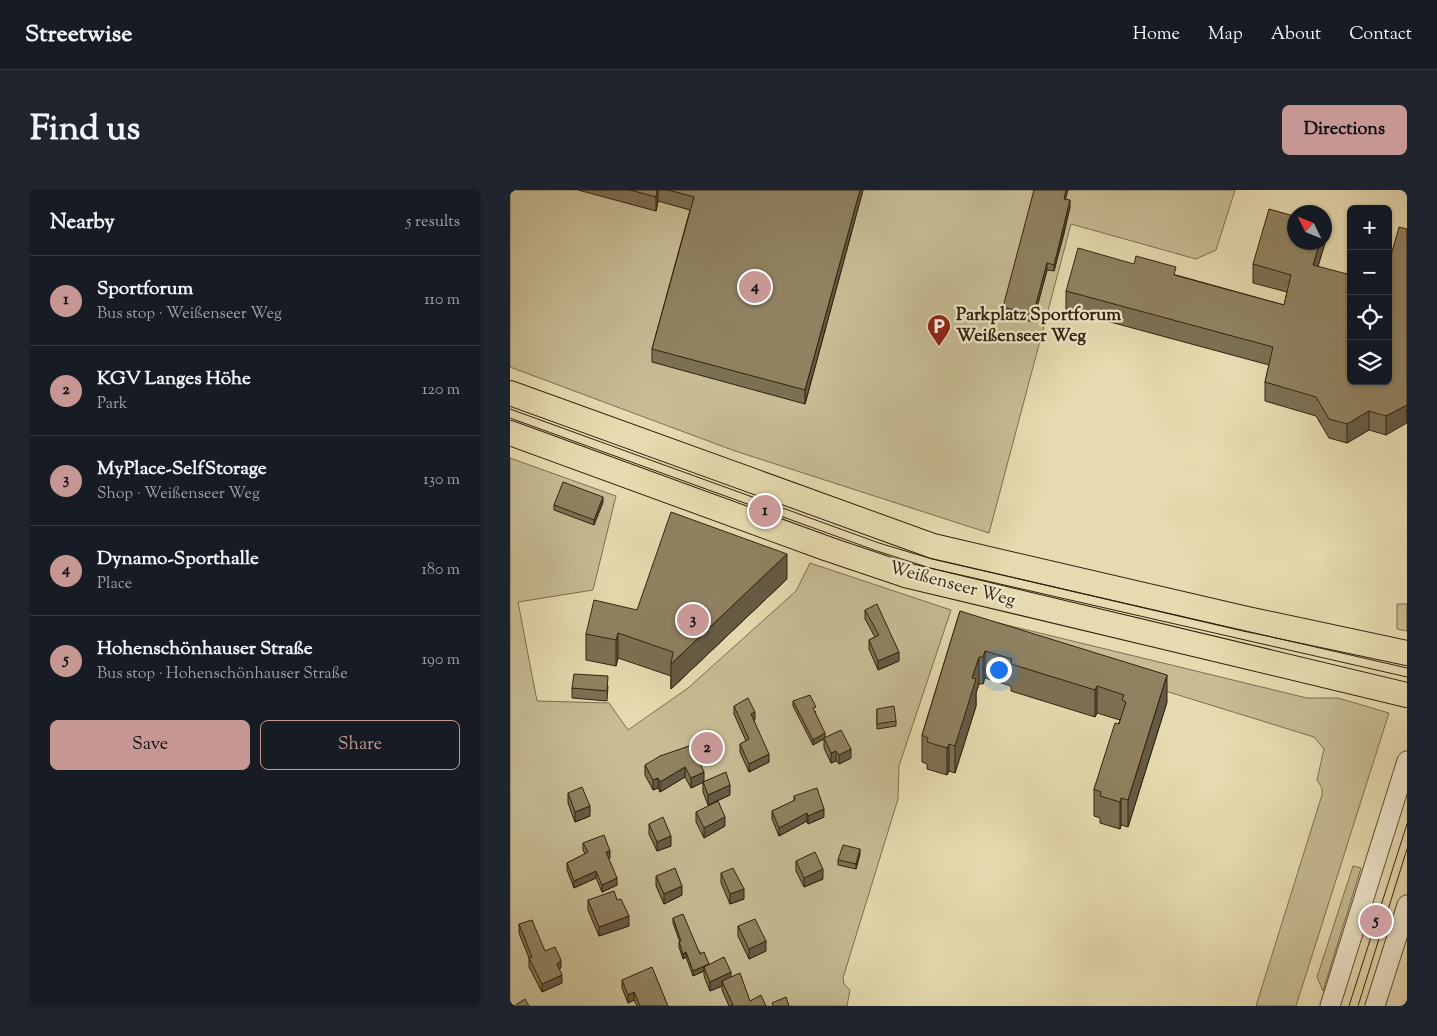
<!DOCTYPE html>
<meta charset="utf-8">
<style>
body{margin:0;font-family:"Sorts Mill Goudy",serif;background:#20242c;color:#f1f3f6}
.controls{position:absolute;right:15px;top:15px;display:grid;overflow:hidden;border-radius:8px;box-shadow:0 1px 4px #0004}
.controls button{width:45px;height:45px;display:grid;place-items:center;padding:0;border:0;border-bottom:1px solid #363941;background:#171b24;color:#f1f3f6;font:25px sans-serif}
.compass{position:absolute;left:777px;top:15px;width:45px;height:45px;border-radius:50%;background:#171b24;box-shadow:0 1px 4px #0004;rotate:313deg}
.you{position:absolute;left:488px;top:479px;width:18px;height:18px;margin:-12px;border:4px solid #fff;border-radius:50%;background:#1a73e8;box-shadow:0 0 0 8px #1a73e833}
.badge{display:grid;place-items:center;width:32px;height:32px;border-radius:50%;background:#c59692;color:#111;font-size:16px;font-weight:700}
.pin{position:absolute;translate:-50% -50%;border:2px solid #fff;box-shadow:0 1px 5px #0006}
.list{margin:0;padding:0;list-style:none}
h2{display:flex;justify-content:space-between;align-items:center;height:65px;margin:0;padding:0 20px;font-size:21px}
h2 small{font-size:16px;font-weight:400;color:#9ea1a6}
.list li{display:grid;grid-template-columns:32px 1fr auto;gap:15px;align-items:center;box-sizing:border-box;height:90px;padding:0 20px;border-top:1px solid #363941}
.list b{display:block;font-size:19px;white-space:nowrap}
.list p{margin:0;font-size:16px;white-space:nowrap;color:#9ea1a6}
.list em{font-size:16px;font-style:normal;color:#9ea1a6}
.actions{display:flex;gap:10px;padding:15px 20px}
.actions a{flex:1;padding:11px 0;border:1px solid #c59692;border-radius:8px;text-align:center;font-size:18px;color:#c59692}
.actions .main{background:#c59692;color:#111}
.icon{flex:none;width:28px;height:28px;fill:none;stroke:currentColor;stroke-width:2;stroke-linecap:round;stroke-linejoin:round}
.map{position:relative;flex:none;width:897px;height:816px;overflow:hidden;border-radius:8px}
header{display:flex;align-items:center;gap:30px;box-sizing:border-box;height:70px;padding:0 25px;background:#171b24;border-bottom:1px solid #363941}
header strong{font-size:24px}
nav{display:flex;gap:28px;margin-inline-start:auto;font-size:18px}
.intro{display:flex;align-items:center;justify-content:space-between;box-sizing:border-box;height:120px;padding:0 30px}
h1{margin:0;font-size:35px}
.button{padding:12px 22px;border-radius:8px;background:#c59692;color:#111;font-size:18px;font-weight:700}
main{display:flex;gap:30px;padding:0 30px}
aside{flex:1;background:#171b24;border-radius:8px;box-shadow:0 1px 4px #0004}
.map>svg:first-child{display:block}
.green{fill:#c7bc94;stroke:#7c6f50}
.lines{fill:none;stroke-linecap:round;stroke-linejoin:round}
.minor-casing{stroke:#5f5035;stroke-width:21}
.major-casing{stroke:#32220c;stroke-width:26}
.minor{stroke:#efe8cc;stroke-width:19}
.major{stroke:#e6dbb0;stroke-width:24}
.tram{stroke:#32220c;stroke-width:1}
.wall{fill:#7c7053;stroke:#32220c}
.shaded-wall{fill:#655b44;stroke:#32220c}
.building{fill:#908261;stroke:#32220c}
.labels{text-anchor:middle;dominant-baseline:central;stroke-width:4.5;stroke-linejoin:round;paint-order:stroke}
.poi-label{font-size:18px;font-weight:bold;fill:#32220c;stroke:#efe8cc;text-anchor:start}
.street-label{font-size:18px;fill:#32220c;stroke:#efe8cc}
</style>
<header>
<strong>Streetwise</strong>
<nav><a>Home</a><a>Map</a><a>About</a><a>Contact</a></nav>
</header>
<div class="intro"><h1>Find us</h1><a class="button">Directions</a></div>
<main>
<aside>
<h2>Nearby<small>5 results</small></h2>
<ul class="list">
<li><span class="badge">1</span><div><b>Sportforum</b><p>Bus stop · Weißenseer Weg</p></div><em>110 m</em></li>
<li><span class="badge">2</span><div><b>KGV Langes Höhe</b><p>Park</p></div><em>120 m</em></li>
<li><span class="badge">3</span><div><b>MyPlace-SelfStorage</b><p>Shop · Weißenseer Weg</p></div><em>130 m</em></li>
<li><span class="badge">4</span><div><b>Dynamo-Sporthalle</b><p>Place</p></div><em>180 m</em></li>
<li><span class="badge">5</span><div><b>Hohenschönhauser Straße</b><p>Bus stop · Hohenschönhauser Straße</p></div><em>190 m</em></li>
</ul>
<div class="actions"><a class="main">Save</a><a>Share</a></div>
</aside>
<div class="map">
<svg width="897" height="816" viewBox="0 0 897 816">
<rect width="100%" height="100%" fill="#e6dbb0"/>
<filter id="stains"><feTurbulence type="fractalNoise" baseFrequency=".004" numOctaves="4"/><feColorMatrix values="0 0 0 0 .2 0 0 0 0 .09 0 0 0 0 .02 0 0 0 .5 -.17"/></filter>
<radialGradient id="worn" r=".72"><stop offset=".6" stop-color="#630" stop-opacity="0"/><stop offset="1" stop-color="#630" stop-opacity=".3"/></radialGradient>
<!-- green -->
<path class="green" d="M 0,0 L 725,0 L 706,60 L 686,69 L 561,34 L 479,343 L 225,261 L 0,177 Z
M 0,268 L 106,306 L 83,400 L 8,412 L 27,511 L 99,513 L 118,540 L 178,498 L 286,401 L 300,373 L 441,420 L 389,576 L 388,609 L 333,788 L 334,794 L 340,800 L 337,816 L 0,816 Z
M 887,414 L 897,414 L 897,441 L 887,439 Z
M 476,430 L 797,508 L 828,508 L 879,523 L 786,816 L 746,816 L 812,605 L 812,598 L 807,590 L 814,559 L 804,547 L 555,470 Z
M 843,676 L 851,678 L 813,801 L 807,787 Z"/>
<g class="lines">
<!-- minor casing -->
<g class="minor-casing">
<path id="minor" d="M 820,816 L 897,571
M 865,816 L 897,715"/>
</g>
<!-- major casing -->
<g class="major-casing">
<path id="major" d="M 0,203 L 423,356 L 737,429 L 897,463
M 0,243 L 318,359 L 395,385 L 897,505"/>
</g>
<!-- minor -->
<use href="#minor" class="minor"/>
<!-- major -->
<use href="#major" class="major"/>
<!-- tram -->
<path class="tram" d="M 0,219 L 369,353 L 422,369 L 897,478
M 0,228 L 367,361 L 420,378 L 897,487
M 839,816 L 897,634
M 848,816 L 897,659"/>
</g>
<!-- wall -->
<path class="wall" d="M 68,0 L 353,0 L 295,214 L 142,172 L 142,159 L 180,20 L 148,11 L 146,21 Z
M 555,9 L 560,17 L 554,44 L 544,81 L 537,80 L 523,132 L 493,124 L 493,117 Z
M 897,39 L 876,245 L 859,240 L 837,253 L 819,248 L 806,226 L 755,211 L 755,192 L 759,175 L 556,120 L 556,101 L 666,85 L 774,115 L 777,102 L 743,93 L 743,74 L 815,53 L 808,76 L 841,191 Z
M 93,312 L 84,335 L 44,320 L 44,315 Z
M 277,389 L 161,499 L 161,486 L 108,468 L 106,476 L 76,470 L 76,444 L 127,420 Z
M 355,420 L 389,471 L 368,480 L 359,459 L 359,450 L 365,447 L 355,429 Z
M 450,421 L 657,512 L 618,637 L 611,635 L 610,639 L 590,633 L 590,628 L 584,626 L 584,599 L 610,530 L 587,523 L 585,527 L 501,501 L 501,496 L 475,488 L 473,494 L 469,494 L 466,503 L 466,516 L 445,583 L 439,581 L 437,585 L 417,579 L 417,574 L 412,572 L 412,545 Z
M 98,496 L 97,511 L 62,508 L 62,498 Z
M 283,511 L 306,522 L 305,522 L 315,547 L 341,568 L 329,574 L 326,571 L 321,573 L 314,558 L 314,549 L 303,555 L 283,516 Z
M 224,516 L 245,530 L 244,531 L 259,572 L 239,582 L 230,562 L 230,554 L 236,551 L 224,524 Z
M 367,519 L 386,531 L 386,536 L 367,539 Z
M 182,555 L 194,592 L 220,605 L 198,615 L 193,602 L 193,592 L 181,598 L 175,587 L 150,602 L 148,598 L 143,600 L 135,585 L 135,575 Z
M 58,603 L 80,626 L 65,632 L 58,613 Z
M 284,606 L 314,627 L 298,634 L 297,631 L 269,646 L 262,629 L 262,621 L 284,611 Z
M 186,622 L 215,636 L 194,648 L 186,632 Z
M 139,634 L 161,656 L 147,661 L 139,644 Z
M 73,653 L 100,668 L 98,668 L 107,695 L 92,702 L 86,688 L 64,698 L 57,680 L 57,673 L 75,664 L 73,660 Z
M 350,664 L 346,679 L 328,675 L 328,670 Z
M 286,671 L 313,689 L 294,697 L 286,681 Z
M 211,683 L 234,709 L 220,714 L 211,693 Z
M 146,686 L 172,705 L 154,714 L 146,696 Z
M 78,710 L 107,710 L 119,736 L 89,746 L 78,720 Z
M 163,728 L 199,774 L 221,787 L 240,811 L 256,816 L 219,816 L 212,800 L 212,796 L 200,801 L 194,786 L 194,781 L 183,786 L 176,767 L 173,769 L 169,757 L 169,752 L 170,752 L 163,733 Z
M 9,734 L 51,778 L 49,779 L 52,793 L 32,802 L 19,777 L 19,768 L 9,743 Z
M 228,736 L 256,761 L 239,769 L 228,746 Z
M 112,790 L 158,816 L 127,816 L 124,810 L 118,813 L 112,798 Z"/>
<!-- shaded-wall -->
<path class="shaded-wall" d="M 147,0 L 148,0 L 148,11 L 146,21 L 146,7 Z
M 350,0 L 353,0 L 295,214 L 295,200 Z
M 556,0 L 558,0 L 554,15 L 554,9 Z
M 560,10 L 560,17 L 544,81 L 544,75 Z
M 815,34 L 815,53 L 803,93 L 803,75 L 810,52 L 814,52 L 814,37 Z
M 537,73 L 537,80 L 523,132 L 523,125 Z
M 897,215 L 897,233 L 876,245 L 876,226 Z
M 859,221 L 859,240 L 837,253 L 837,234 Z
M 93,307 L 93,312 L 84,335 L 84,330 Z
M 277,364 L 277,389 L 161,499 L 161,474 Z
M 108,443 L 108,468 L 106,476 L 106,450 Z
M 475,461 L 475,488 L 473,494 L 473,467 Z
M 389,462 L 389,471 L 368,480 L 368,471 Z
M 469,467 L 469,494 L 466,503 L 466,516 L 445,583 L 445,556 L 462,488 Z
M 657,485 L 657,512 L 618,637 L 618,610 Z
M 587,496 L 587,523 L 585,527 L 585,500 Z
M 245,522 L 245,530 L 241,532 L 241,524 Z
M 315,543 L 315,548 L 303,555 L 303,550 Z
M 439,554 L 439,581 L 437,585 L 437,558 Z
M 341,559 L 341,568 L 329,574 L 329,565 Z
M 326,561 L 326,571 L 321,573 L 321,563 Z
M 259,564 L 259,572 L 239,582 L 239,574 Z
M 175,577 L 175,587 L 150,602 L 150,592 Z
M 194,582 L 194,592 L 181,598 L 181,588 Z
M 148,588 L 148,598 L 143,600 L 143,590 Z
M 220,595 L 220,605 L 198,615 L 198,605 Z
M 611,608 L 611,635 L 610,639 L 610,612 Z
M 80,616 L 80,626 L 65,632 L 65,622 Z
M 314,619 L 314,627 L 298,634 L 298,626 Z
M 297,623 L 297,631 L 269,646 L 269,638 Z
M 215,627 L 215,636 L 194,648 L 194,638 Z
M 161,646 L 161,656 L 147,661 L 147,652 Z
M 350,659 L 350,664 L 346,679 L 346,674 Z
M 100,661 L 100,668 L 96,670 L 96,662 Z
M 313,679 L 313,689 L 294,697 L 294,688 Z
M 86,681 L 86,688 L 64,698 L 64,691 Z
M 107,688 L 107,695 L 92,702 L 92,695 Z
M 172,696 L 172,705 L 154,714 L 154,704 Z
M 234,699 L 234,709 L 220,714 L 220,704 Z
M 119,726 L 119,736 L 89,746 L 89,737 Z
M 256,751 L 256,761 L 239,769 L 239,759 Z
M 176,762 L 176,767 L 173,769 L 173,764 Z
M 51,770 L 51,778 L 47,782 L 47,774 Z
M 199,774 L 194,777 L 194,781 L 183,786 L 183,781 Z
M 221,782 L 221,792 L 212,791 L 212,796 L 200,801 L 200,792 Z
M 52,785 L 52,793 L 32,802 L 32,794 Z
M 124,802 L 124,810 L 118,813 L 118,805 Z"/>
<!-- building -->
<path class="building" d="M 120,0 L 147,0 L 146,7 Z
M 158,0 L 350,0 L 295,200 L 142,159 L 184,7 Z
M 524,0 L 556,0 L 554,9 L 560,10 L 544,75 L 537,73 L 523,125 L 493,117 Z
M 759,19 L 784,26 L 784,52 L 810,52 L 803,75 L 841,85 L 841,191 L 878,191 L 878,76 L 889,37 L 897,39 L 897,215 L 876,226 L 859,221 L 837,234 L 819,229 L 806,207 L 755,192 L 763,157 L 556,101 L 568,58 L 624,74 L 626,66 L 666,77 L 664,85 L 774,115 L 781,85 L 743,74 Z
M 53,292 L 93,307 L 84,330 L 44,315 Z
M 161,322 L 277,364 L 161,474 L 163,462 L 108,443 L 106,450 L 76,444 L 84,410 L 127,420 Z
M 367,414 L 389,462 L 368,471 L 359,450 L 369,445 L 355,420 Z
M 450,421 L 657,485 L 618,610 L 611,608 L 610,612 L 590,606 L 591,602 L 584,599 L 605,533 L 609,534 L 616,512 L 612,510 L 614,505 L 587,496 L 585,500 L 501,474 L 502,469 L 475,461 L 473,467 L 469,467 L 462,488 L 466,489 L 445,556 L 439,554 L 437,558 L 417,552 L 418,548 L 412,545 Z
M 64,484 L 98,486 L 97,501 L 62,498 Z
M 300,505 L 306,517 L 303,518 L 315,543 L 303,550 L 283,511 Z
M 238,508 L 245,522 L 241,524 L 259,564 L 239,574 L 230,554 L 239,549 L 224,516 Z
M 384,516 L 386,531 L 367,534 L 367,519 Z
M 331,540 L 341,559 L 329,565 L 326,561 L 321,563 L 314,548 Z
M 182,555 L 194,582 L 181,588 L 175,577 L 150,592 L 148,588 L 143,590 L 135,575 L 150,566 Z
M 216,582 L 220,595 L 198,605 L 193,592 Z
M 72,597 L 80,616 L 65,622 L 58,603 Z
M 307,598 L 314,619 L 298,626 L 297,623 L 269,638 L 262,621 L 285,610 L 284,606 Z
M 208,611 L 215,627 L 194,638 L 186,622 Z
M 153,627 L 161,646 L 147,652 L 139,634 Z
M 94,645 L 100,661 L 96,662 L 107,688 L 92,695 L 86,681 L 64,691 L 57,673 L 78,662 L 73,653 Z
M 333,655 L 350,659 L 346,674 L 328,670 Z
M 305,662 L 313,679 L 294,688 L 286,671 Z
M 165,678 L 172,696 L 154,704 L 146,686 Z
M 223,678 L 234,699 L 220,704 L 211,683 Z
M 104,701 L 107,710 L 111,709 L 119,726 L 89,737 L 78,710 Z
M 173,724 L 190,764 L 194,762 L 199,774 L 183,781 L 176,762 L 173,764 L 169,752 L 171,751 L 163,728 Z
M 245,729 L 256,751 L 239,759 L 228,736 Z
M 22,730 L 35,761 L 45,757 L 51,770 L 47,774 L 52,785 L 32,794 L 19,768 L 22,767 L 9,734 Z
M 214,767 L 221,782 L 200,792 L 194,777 Z
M 142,777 L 158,816 L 130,816 L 124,802 L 118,805 L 112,790 Z
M 230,783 L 240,811 L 251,805 L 256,816 L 220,816 L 223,815 L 212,791 Z
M 276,807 L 279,816 L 263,816 L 262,813 Z
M 15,809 L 19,816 L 4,816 Z"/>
<!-- icons -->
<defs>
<g id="parking-pin" transform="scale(1.25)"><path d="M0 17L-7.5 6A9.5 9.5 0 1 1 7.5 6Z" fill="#8f2418" stroke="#efe8cc"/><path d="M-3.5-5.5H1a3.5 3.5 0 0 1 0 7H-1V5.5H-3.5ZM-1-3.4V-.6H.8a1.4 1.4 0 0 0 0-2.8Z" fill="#fff"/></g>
</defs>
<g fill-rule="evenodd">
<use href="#parking-pin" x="429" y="136"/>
</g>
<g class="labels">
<!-- poi labels -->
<g class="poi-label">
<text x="446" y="126">Parkplatz Sportforum<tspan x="446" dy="21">Weißenseer Weg</tspan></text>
</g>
<!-- street labels -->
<g class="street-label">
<text transform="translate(442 395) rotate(15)">Weißenseer Weg</text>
</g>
</g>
<rect width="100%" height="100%" filter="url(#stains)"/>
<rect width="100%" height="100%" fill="url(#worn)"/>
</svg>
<div class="controls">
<button>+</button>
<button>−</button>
<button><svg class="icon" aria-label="locate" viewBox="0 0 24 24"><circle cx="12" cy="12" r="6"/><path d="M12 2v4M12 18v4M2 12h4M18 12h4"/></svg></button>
<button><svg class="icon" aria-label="layers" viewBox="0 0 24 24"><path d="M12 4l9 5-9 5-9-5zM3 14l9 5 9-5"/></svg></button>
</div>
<svg class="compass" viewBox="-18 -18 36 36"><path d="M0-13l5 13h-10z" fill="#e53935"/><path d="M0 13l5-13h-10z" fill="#9ea1a6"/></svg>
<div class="you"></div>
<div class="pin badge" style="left:255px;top:321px">1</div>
<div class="pin badge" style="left:197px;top:558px">2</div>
<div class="pin badge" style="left:183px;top:430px">3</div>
<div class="pin badge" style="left:245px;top:97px">4</div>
<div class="pin badge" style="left:866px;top:731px">5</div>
</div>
</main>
